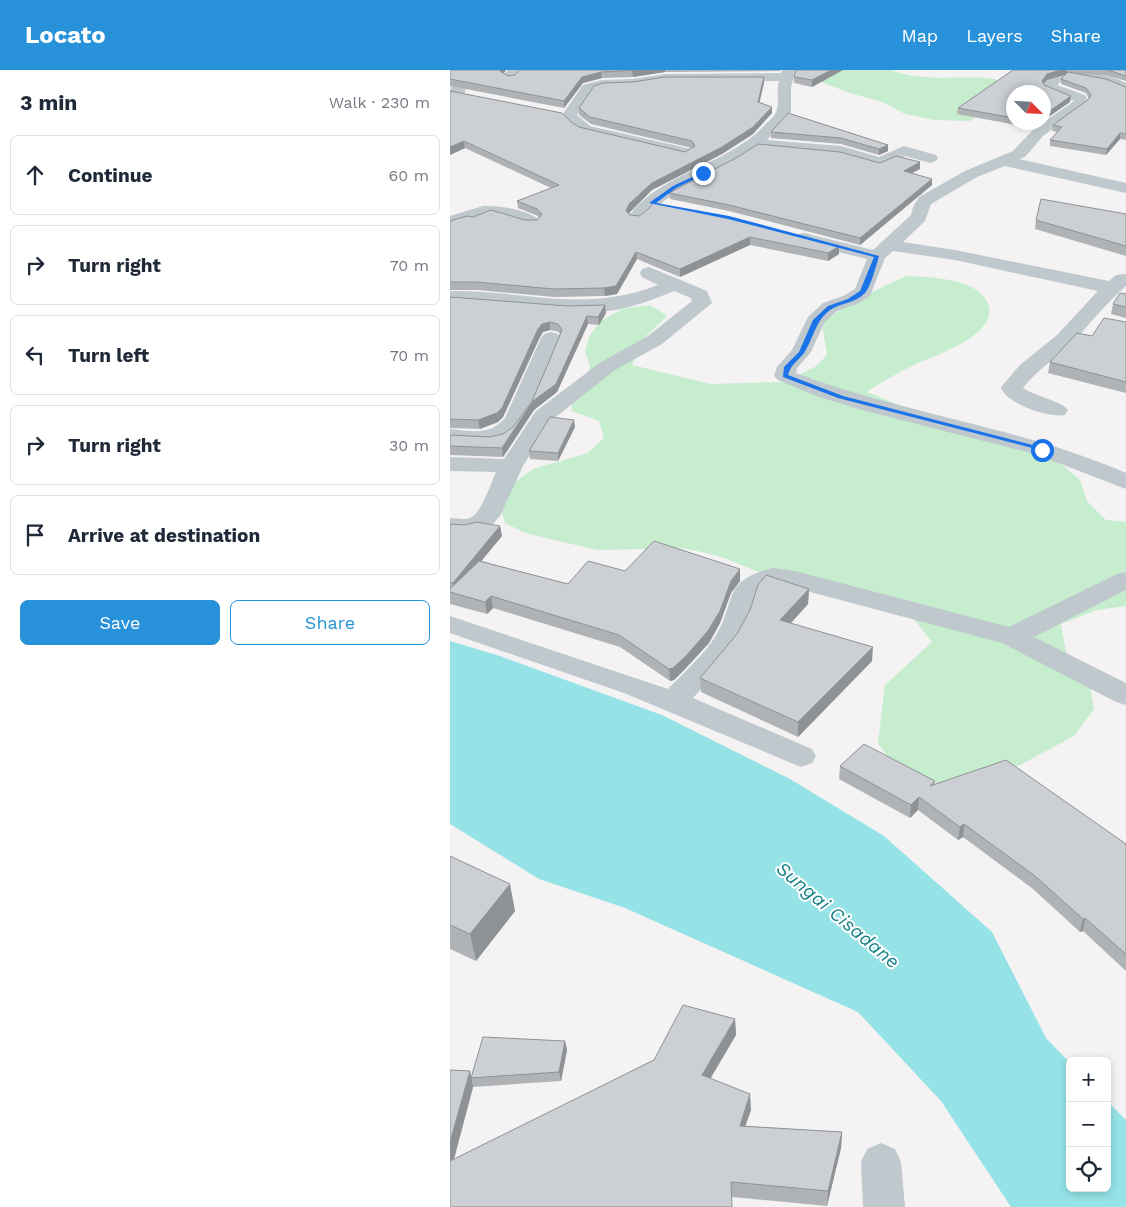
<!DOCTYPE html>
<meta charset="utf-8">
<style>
body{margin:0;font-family:"Work Sans",sans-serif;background:#f6f6f7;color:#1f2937}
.controls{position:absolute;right:15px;bottom:15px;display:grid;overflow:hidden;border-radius:8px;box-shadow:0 2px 8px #0003}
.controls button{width:45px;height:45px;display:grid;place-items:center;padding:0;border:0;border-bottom:1px solid #e0e1e3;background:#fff;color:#1f2937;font:25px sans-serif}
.compass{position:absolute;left:556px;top:15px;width:45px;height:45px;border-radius:50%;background:#fff;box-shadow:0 2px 8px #0003;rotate:114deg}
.stop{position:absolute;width:15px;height:15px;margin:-11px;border:4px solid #1a73e8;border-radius:50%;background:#fff}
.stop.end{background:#1a73e8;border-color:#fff;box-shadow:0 1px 5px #0008}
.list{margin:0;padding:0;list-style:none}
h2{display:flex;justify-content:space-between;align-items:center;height:65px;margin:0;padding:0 20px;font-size:21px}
h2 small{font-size:16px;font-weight:400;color:#747a83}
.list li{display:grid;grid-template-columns:32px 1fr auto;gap:15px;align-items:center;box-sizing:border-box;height:80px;margin:0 10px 10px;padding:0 10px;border:1px solid #e0e1e3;border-radius:8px}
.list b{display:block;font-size:19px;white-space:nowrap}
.list em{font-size:16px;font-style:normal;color:#747a83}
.actions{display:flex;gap:10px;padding:15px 20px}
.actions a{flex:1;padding:11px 0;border:1px solid #2792d9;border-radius:8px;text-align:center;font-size:18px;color:#2792d9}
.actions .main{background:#2792d9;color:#fff}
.icon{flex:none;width:28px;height:28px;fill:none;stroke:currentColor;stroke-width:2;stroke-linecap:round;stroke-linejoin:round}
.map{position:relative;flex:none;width:676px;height:1137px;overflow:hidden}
header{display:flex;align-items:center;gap:30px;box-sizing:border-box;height:70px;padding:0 25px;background:#2792d9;color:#fff}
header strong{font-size:24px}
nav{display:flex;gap:28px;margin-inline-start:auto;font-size:18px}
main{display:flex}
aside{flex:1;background:#fff}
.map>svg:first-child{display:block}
.green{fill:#c5edce}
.water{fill:#95e3e7}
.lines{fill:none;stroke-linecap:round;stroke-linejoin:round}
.minor{fill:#bfc8cd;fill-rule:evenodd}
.wall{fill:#afb3b6}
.shaded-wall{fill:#8f9294}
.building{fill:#ccd0d4;stroke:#8f9294}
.route{fill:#1a73e8}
.labels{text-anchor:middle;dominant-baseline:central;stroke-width:4;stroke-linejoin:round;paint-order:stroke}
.near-water-label{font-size:19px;font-style:italic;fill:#168287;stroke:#fff}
</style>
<header>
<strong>Locato</strong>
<nav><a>Map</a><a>Layers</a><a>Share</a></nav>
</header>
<main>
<aside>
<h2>3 min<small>Walk · 230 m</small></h2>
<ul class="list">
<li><svg class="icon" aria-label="ahead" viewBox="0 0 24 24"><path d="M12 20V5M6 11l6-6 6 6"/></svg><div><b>Continue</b></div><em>60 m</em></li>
<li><svg class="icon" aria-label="right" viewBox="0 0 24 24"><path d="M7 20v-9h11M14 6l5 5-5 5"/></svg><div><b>Turn right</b></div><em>70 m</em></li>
<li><svg class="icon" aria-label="left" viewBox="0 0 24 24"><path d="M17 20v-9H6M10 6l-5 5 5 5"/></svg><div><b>Turn left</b></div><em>70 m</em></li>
<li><svg class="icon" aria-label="right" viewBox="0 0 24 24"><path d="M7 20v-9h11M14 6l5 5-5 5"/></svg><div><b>Turn right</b></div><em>30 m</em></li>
<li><svg class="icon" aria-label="arrive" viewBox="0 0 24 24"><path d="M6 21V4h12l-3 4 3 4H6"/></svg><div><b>Arrive at destination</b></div></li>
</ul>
<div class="actions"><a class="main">Save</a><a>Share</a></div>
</aside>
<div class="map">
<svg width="676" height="1137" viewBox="0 0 676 1137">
<rect width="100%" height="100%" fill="#f4f2f2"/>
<!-- green -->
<path class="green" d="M 360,0 L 441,0 C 472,12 505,6 537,8 C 548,9 560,15 571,18 L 520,51 L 485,50 L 455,44 L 432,32 L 400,23 L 348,3 Z
M 456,206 C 479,207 521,208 535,228 C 558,263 485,285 464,295 C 448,303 431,312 417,322 L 522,364 L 582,380 L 610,393 L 630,410 L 637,431 L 656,450 L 676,452 L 676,536 L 647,540 L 611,554 L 616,582 L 639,609 L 644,639 L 624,666 L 555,703 L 496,716 L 449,702 L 428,673 L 435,615 L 482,572 L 459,543 L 341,515 L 269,486 L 233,478 L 147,480 L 75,463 L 55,453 L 49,433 L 65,412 L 83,399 L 138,383 L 154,368 L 149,351 L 122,341 L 120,324 L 137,311 L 140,296 L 135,281 L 140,265 L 151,251 L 172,239 L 200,235 L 216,245 L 216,247 L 194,268 L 182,295 L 261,314 L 334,312 L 365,297 L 377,285 L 372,253 L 403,231 Z"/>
<!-- water -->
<path class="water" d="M 0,571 L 50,586 L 212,645 L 340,709 L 434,766 L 542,862 L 596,968 L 620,993 L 620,1118 L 657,1118 L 657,1031 L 676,1050 L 676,1137 L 561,1137 L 491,1031 L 408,942 L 175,838 L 89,809 L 0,754 Z"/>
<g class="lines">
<!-- minor -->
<path class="minor" d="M 1,0 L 15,0 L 12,9 C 15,15 17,20 13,26 L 3,26 L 1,23 Z
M 58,0 L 72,0 L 65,10 L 60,11 L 53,7 Z
M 332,0 L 346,0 L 341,17 L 341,42 L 317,70 L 391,76 L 429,87 L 454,76 L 486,85 L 488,88 L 486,91 L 480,93 L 455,86 L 430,97 L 390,86 L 308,78 L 285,93 L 215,130 L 193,151 L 187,152 L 181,151 L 178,147 C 208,104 275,96 314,56 C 317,52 324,47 326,42 C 330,33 326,21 329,11 L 215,12 L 183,17 L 153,18 L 143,21 L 127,45 L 140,56 L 241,79 L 244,82 L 241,85 L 236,87 L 130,62 L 123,58 L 112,45 L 133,15 L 152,10 L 183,9 L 215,4 L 331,3 Z
M 607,0 C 631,0 655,2 676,13 L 676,22 L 656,13 L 617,6 L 607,15 L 635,25 L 638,30 L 637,33 L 593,66 L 575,87 L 569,89 L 676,113 L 676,123 L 555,96 L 527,107 L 481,134 L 475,151 L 453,172 L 505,180 L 659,211 L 666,205 L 676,204 L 676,216 C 656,233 640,254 622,273 C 606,288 587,300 573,318 C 584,326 612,331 618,340 L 615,345 C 600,348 555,334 551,317 L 570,295 L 607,265 L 648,221 L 505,190 L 443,181 L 435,188 L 420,226 L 407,234 L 387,241 L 374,253 L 361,282 L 347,298 L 346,303 C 454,344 570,357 676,403 L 676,419 L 585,384 L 412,340 L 369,327 L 328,310 L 324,306 L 327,297 L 342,280 L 358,247 L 373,233 L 393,226 L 405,219 L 417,189 L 348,172 L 345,168 L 348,164 L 354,163 L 423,180 L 461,145 L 463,137 L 469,127 L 515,101 L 563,81 L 583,60 L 624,31 L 595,20 L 593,17 L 596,8 Z
M 33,136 C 47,135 83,140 91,152 L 88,156 C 73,159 58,146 42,146 C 27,146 14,154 0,157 L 0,146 Z
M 199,197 L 257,221 L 262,233 L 212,274 L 165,300 L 102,350 L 73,396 L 50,446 L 39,458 L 16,463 L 0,462 L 0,448 C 6,448 14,450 20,448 C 31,444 41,413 46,402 L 0,401 L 0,387 L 54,389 L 86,341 L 151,292 L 198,266 L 242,231 L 241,228 L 224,221 C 203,230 181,238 158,241 C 105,247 53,232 0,233 L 0,221 C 75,220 134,244 208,215 L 192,207 L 190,203 L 192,199 Z
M 101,262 L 108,264 L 111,268 C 100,294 79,361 54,371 C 36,377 18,374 0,373 L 0,359 C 21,361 40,366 55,348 L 91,268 L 94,264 Z
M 323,498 L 345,501 L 559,557 L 667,504 L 676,502 L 676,520 L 584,567 L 676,613 L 676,635 L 666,632 L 552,573 L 334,515 C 323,514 314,516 308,526 C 303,533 302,549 297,558 C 284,585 263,606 243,628 L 362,679 L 366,686 L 362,693 L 351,697 L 174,623 L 0,563 L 0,546 L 218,619 C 234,602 253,586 265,567 C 288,530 270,511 323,498 Z
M 431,1073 L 445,1079 L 451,1092 L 455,1137 L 413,1137 L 411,1092 L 417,1079 Z"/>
</g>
<!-- wall -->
<path class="wall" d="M 0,0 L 56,0 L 54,3 L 58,6 L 65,5 L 69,0 L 331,0 L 330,1 L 215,2 L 183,7 L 152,8 L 133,13 L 114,38 L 0,16 Z
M 393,0 L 362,17 L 344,13 L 344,7 Z
M 563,0 L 676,0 L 676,11 L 656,5 L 628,4 L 676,17 L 676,70 L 670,69 L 656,85 L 600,76 L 600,70 L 608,62 L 602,61 L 603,55 L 639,29 L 636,23 L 611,14 L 611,9 L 617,4 L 597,10 L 593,14 L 594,15 L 620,32 L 594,50 L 594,22 L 564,22 L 564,52 L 590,52 L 583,58 L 507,44 L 508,38 Z
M 314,7 L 314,13 L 309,32 L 322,37 L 322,43 L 303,64 L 272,84 L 202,120 L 180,142 L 179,144 L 180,145 L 389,184 L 378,191 L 300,175 L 230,207 L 187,189 L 167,224 L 155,226 L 104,227 L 28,220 L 0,220 L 0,151 L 23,147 L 87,150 L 89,148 L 88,146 L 68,138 L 67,131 L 101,118 L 15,78 L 0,85 L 0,20 L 121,52 L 129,57 L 235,82 L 242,78 L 141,54 L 129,45 L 129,38 Z
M 338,43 L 438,75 L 438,81 L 429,85 L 391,74 L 321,68 L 321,62 Z
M 430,93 L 470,99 L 462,103 L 482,109 L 482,115 L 410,175 L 279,141 L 220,129 L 219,123 Z
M 676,144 L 676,186 L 585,159 L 586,150 Z
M 676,224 L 676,248 L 661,244 L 663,234 Z
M 0,227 L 156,243 L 149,255 L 138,254 L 107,322 L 84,340 L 53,387 L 0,385 L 0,365 L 39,367 L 53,364 L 63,357 L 81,333 L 95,301 L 110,265 L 109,262 L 100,260 L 93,262 L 90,267 L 53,347 L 48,352 L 30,359 L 0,358 Z
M 676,252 L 676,323 L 598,303 L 600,292 L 642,266 Z
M 125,357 L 108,391 L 80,389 L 79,381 Z
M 0,454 L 50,456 L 52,466 L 31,491 L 118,514 L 175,501 L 290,511 L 281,523 L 270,553 L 259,573 L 235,599 L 224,610 L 220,611 L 170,577 L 43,538 L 37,544 L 0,534 Z
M 359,519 L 358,534 L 341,553 L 422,591 L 348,667 L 251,622 L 250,608 L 287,564 Z
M 390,696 L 485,711 L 485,714 L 676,774 L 676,901 L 633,861 L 630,862 L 583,819 L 513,767 L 508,770 L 468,740 L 460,748 L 389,709 Z
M 0,786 L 65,841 L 26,891 L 0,879 Z
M 285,949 L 286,965 L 260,1009 L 301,1040 L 295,1056 L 392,1062 L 391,1078 L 377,1136 L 282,1127 L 0,1137 L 0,1000 L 20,1001 L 21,1008 L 115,971 L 117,980 L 111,1011 L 23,1017 L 4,1090 Z"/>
<!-- shaded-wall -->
<path class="shaded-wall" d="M 51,0 L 56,0 L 51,7 L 50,1 Z
M 187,0 L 215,0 L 215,2 L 183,7 L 182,1 Z
M 381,0 L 393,0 L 362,17 L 362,10 Z
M 611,0 L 617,0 L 617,4 L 597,10 L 591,17 L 592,11 L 597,4 Z
M 151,2 L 152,8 L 133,13 L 114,38 L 114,31 L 132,7 Z
M 314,7 L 314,13 L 308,39 L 308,32 Z
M 621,26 L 620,32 L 594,50 L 594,45 Z
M 322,37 L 322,43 L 303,64 L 272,84 L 202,120 L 180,142 L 176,148 L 176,141 L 179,134 L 202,113 Z
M 583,52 L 590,52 L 583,58 Z
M 670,63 L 670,69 L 656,85 L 657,79 Z
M 14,71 L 15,78 L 0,85 L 0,77 Z
M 438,75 L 438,81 L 429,85 L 429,79 Z
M 470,92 L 470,99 L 454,107 L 454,101 Z
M 482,109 L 482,115 L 410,175 L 410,168 Z
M 300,167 L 300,175 L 230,207 L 230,199 Z
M 389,176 L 389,184 L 378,191 L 378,183 Z
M 186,182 L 187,189 L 167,224 L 155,226 L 154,218 Z
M 155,235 L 156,243 L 149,255 L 148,247 Z
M 137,246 L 138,254 L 107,322 L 84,340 L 53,387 L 52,378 Z
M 100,252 L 100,260 L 93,262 L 90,267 L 53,347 L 48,352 L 30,359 L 28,350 L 88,259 L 92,254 Z
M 124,350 L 125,357 L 108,391 L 108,383 Z
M 50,456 L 52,466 L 5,523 L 3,513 Z
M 290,499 L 290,511 L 281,523 L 270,553 L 259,573 L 235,599 L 224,610 L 220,611 L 219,599 L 281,511 Z
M 359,519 L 358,534 L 330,565 L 330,550 Z
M 41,526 L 43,538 L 37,544 L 35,532 Z
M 423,577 L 422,591 L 348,667 L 348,652 Z
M 469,727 L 468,740 L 460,748 L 461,735 Z
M 514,754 L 513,767 L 508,770 L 510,757 Z
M 60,814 L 65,841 L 26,891 L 20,864 Z
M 635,848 L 633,861 L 630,862 L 633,849 Z
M 285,949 L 286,965 L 253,1021 L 252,1005 Z
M 115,971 L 117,980 L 111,1011 L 109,1002 Z
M 20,1001 L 23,1017 L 0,1103 L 0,1072 Z
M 300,1024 L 301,1040 L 290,1071 L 290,1056 Z
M 392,1062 L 391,1078 L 377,1136 L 378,1121 Z"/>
<!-- building -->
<path class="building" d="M 0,0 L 51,0 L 50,1 L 58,6 L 65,5 L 69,0 L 187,0 L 151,2 L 132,7 L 114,31 L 0,9 Z
M 346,0 L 381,0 L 362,10 L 344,7 Z
M 563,0 L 611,0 L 597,4 L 592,11 L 594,15 L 621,26 L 594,45 L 594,22 L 564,22 L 564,48 L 508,38 Z
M 658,0 L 676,0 L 676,6 Z
M 618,2 L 656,9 L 676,17 L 676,64 L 670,63 L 657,79 L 600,70 L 612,57 L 603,55 L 639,29 L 641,25 L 636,18 L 611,9 Z
M 215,7 L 314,7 L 308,32 L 322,37 L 303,57 L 272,77 L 202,113 L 179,134 L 176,141 L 180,145 L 189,146 L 195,142 L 204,133 L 277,147 L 389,176 L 378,183 L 300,167 L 230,199 L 186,182 L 166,216 L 154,218 L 104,219 L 26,212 L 0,212 L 0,151 L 17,146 L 23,147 L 41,140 L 75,150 L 87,150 L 92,144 L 87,139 L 67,131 L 109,115 L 14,71 L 0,77 L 0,21 L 112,43 L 121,52 L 129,57 L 235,82 L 245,76 L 242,71 L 140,47 L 129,38 L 144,16 L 153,13 L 183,12 Z
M 338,43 L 438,75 L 429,79 L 391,68 L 321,62 Z
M 308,74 L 390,82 L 430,93 L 446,86 L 470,92 L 454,101 L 482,109 L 410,168 L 279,135 L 219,123 L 286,88 Z
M 591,129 L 676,144 L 676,176 L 586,150 Z
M 670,223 L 676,224 L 676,237 L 663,234 Z
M 0,227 L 117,236 L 155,235 L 148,247 L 137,246 L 106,314 L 83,331 L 52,378 L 0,376 L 0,365 L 39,367 L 53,364 L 63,357 L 81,333 L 95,301 L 112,260 L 108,254 L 100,252 L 92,254 L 88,259 L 52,338 L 47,343 L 28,350 L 0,349 Z
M 654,248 L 676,252 L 676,312 L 600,292 L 627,263 L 642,266 Z
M 100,347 L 124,350 L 108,383 L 79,381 Z
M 27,452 L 50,456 L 3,513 L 0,512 L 0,454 L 14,455 Z
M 204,471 L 290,499 L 281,511 L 270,541 L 258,561 L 235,587 L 223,598 L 219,599 L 169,565 L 41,526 L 35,532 L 0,522 L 0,519 L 29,491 L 118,514 L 138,491 L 175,501 Z
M 316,505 L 359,519 L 330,550 L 423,577 L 348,652 L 250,608 L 287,564 L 300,540 L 308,515 Z
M 414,674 L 485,711 L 480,716 L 556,690 L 676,774 L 676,884 L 635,848 L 633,849 L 585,806 L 514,754 L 510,757 L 469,727 L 461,735 L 390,696 Z
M 0,786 L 60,814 L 20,864 L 0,855 Z
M 233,935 L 285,949 L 252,1005 L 300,1024 L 290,1056 L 392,1062 L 378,1121 L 281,1112 L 282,1137 L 0,1137 L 0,1091 L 204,990 Z
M 33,967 L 115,971 L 109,1002 L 21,1008 Z
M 0,1000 L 20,1001 L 0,1072 Z"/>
<!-- route -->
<path class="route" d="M 253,102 L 255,104 L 226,118 L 206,133 L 279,146 L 429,186 C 426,196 421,216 415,223 C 406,233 390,233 380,240 C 365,251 364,268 354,283 C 348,291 341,294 338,305 L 393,326 L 594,378 L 594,381 L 388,328 L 333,307 L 334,297 L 349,282 L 363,250 L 378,236 L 398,229 L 410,221 L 424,187 L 278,149 L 199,133 L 223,116 Z"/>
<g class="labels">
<!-- near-water labels -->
<g class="near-water-label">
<text transform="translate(388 845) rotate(40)">Sungai Cisadane</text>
</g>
</g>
</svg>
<div class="controls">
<button>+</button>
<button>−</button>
<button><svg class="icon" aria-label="locate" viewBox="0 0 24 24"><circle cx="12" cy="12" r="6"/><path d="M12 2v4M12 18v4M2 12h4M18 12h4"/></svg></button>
</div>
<svg class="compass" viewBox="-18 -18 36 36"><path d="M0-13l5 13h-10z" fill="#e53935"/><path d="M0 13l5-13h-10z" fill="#747a83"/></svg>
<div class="stop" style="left:592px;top:380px"></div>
<div class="stop end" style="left:253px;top:103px"></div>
</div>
</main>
